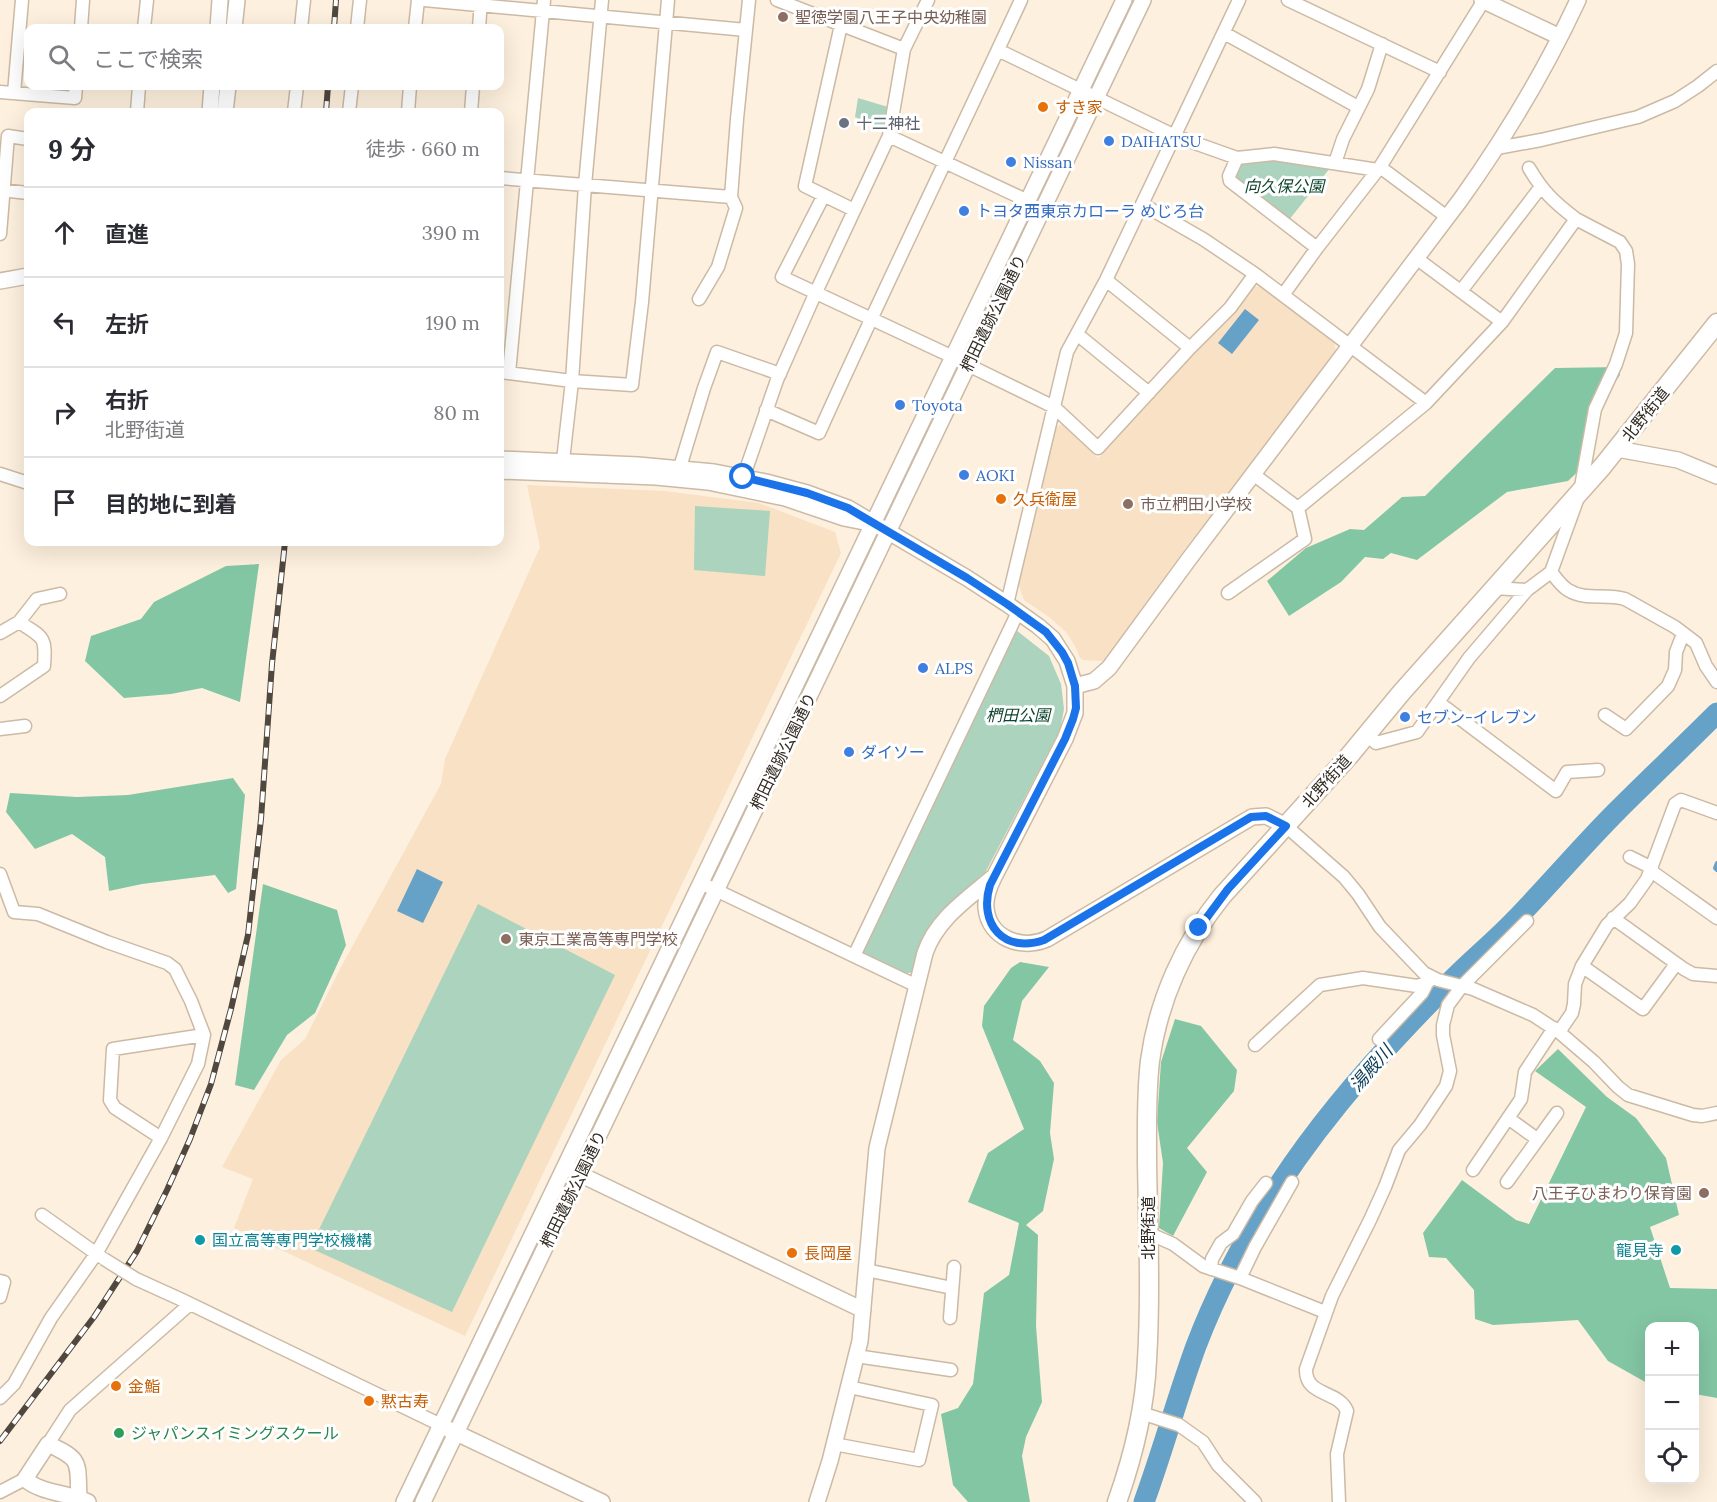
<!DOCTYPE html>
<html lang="ja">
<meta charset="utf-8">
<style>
body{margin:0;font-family:Lora,"Noto Sans JP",serif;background:#f7f7f7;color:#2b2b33}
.controls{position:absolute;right:18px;bottom:18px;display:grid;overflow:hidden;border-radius:12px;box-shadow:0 6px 24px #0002}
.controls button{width:54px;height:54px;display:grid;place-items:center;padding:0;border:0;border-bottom:2px solid #e1e1e2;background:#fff;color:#2b2b33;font:30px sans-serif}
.stop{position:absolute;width:18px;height:18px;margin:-14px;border:4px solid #1a73e8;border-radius:50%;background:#fff}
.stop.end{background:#1a73e8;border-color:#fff;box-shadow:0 2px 6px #0008}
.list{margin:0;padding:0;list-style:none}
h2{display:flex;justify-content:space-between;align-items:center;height:78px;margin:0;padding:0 24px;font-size:26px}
h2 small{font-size:20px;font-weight:400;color:#7c7c81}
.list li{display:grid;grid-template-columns:39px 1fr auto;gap:18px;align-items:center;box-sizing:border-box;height:90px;padding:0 24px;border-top:2px solid #e1e1e2}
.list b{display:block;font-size:22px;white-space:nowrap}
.list p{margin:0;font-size:20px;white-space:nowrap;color:#7c7c81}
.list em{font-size:20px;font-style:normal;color:#7c7c81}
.icon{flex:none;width:33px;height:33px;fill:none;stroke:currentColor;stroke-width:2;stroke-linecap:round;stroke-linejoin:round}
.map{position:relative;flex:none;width:1717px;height:1502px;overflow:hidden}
.search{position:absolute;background:#fff;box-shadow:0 6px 24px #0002;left:24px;top:24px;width:480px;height:66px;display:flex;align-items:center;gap:15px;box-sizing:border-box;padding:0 21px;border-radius:12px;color:#7c7c81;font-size:22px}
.panel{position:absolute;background:#fff;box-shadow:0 6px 24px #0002;left:24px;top:108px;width:480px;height:438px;border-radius:12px}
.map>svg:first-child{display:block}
.built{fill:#f8e1c4}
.green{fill:#abd3bd}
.forest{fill:#83c6a4}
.water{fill:#66a2c7}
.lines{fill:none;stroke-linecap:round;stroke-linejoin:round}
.stream{stroke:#66a2c7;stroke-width:4}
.river{stroke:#66a2c7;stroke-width:21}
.minor-casing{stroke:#cbbaa5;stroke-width:15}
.tertiary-casing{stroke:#cbbaa5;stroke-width:18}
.secondary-casing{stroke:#cbbaa5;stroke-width:21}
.minor{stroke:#fff;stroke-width:12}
.tertiary{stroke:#fff;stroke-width:15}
.secondary{stroke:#fff;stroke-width:18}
.rail-casing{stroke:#50483e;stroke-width:6}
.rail{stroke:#fff;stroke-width:4;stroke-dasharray:11;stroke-linecap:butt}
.minor-bridge-casing{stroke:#cbbaa5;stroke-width:15;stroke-linecap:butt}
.minor-bridge{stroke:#fff;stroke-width:12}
.route{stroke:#1a73e8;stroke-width:8}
.education-dot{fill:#8d6e63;stroke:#fff;stroke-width:2}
.food-dot{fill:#e8710a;stroke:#fff;stroke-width:2}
.worship-dot{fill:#6b7280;stroke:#fff;stroke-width:2}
.shop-dot{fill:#3f7fe0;stroke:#fff;stroke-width:2}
.culture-dot{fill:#0f9aa8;stroke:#fff;stroke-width:2}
.leisure-dot{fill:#2e9e5b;stroke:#fff;stroke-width:2}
.labels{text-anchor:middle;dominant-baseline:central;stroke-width:6;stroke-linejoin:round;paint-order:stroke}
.education-label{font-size:16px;fill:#785e54;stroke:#fff;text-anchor:start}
.food-label{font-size:16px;fill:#c56008;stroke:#fff;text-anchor:start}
.worship-label{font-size:16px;fill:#5b616d;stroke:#fff;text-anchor:start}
.shop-label{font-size:16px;fill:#366cbe;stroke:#fff;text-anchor:start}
.park-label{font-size:16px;font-style:italic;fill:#0d442e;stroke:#fff}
.street-label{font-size:16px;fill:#302a21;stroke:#fff}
.culture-label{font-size:16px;fill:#0d838f;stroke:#fff;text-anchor:start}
.leisure-label{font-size:16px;fill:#27864d;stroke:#fff;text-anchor:start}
.water-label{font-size:18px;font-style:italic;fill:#0a3c56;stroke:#fff}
</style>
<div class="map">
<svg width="1717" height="1502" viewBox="0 0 1717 1502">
<rect width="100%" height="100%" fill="#fef0de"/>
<!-- built -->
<path class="built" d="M 1260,286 L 1334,342 L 1336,351 L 1185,549 L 1104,661 L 1083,660 L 1080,658 L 1075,646 L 1066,632 L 1049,617 L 1024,600 L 1018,583 L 1056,427 L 1062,424 L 1098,458 L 1188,357 L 1233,314 L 1253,287 Z
M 527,485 L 664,491 L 759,503 L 835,532 L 841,553 L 465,1336 L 234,1228 L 253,1179 L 222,1167 L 281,1060 L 305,1039 L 340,969 L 441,784 L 445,759 L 540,547 Z"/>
<!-- green -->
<path class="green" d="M 858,98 L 888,107 L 884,130 L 855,117 Z
M 1268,159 L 1330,168 L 1289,220 L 1233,176 L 1239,164 Z
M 695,506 L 770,511 L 765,576 L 694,570 Z
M 1011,626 L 1049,656 L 1061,684 L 1064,709 L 1060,730 L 985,873 L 937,918 L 913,972 L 904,974 L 856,951 Z
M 478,904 L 615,975 L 452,1312 L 310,1248 Z"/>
<!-- forest -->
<path class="forest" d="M 1620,367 L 1620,375 L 1596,411 L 1588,462 L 1568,481 L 1507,492 L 1417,560 L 1391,553 L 1383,559 L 1365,557 L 1341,582 L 1289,616 L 1267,581 L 1306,548 L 1350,529 L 1364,530 L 1402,497 L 1425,496 L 1555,368 Z
M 259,564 L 240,702 L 202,688 L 171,694 L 124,698 L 85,661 L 91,636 L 141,619 L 154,602 L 226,566 Z
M 233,778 L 245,795 L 236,889 L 228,893 L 215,875 L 142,884 L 109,891 L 105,857 L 72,834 L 35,849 L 6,812 L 10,793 L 77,797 L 128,795 Z
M 263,884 L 337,910 L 346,945 L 315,1013 L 287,1035 L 254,1090 L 235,1085 Z
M 1020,962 L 1049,967 L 1022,1001 L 1013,1040 L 1040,1061 L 1054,1083 L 1050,1133 L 1054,1159 L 1043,1211 L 1026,1225 L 1038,1235 L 1036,1326 L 1042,1402 L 1026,1437 L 1022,1456 L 1030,1502 L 968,1502 L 953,1485 L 941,1414 L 958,1408 L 973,1384 L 984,1293 L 1009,1275 L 1019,1223 L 968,1202 L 988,1153 L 1024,1129 L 982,1026 L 984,1006 L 1011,968 Z
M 1175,1019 L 1201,1026 L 1237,1070 L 1234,1091 L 1187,1148 L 1207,1172 L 1173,1236 L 1159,1228 L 1163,1163 L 1157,1122 L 1161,1062 Z
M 1558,1049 L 1607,1097 L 1636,1118 L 1666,1158 L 1679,1215 L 1650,1227 L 1670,1288 L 1717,1289 L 1717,1398 L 1695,1394 L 1694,1326 L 1650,1326 L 1649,1384 L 1647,1383 L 1608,1361 L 1578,1320 L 1493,1325 L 1475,1319 L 1474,1290 L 1446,1258 L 1429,1257 L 1423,1233 L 1462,1180 L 1516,1220 L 1529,1224 L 1586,1107 L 1535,1071 Z"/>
<!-- water -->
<path class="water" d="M 1245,309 L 1259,320 L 1232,354 L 1218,343 Z
M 417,869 L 443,882 L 423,923 L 397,911 Z"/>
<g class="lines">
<!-- stream -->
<path class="stream" d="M 1717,863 L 1715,868 L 1717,870"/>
<!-- river -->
<path class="river" d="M 1144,1502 C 1163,1450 1177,1398 1196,1346 C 1209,1312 1225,1278 1242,1247 C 1296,1145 1373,1059 1454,978 C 1474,958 1496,940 1515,920 C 1550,884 1582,846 1617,811 C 1650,778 1684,746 1717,713"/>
<!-- minor casing -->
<g class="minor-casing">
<path id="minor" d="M 424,0 L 746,30
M 777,0 L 904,49
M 1288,0 L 1440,72
M 841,25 L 805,186 L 854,210
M 81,28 L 83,0
M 144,28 L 147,0
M 301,28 L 304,0
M 357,28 L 360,0
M 415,28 L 418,0
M 479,28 L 481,0
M 1224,33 L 1358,107
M 998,50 L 1175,136 L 1237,158 L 1274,154 L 1378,170
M 0,92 L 75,98 L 76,86
M 14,93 L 22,0
M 137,112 L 139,86
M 294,112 L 297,86
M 349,112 L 352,86
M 408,112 L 410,86
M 471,112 L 473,86
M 889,136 L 1028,201
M 1497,148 L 1541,140 L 1638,117 L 1675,101 L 1698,86 L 1717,71
M 1237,158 L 1229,176 L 1230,181 L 1317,248
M 1335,163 L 1343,139 L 1368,89 L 1382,44
M 1380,167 L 1447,217
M 500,178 L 731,197
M 0,190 L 28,193
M 824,195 L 782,277 L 953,357
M 1142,204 L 1203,239 L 1255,274 L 1426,403
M 1576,219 L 1620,242 L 1626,251 L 1628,264 L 1626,333 L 1616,364 L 1595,409 L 1580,492 L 1551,572 C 1556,578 1561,586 1568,590 C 1585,601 1607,593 1625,599 L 1675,627 L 1696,643 L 1706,666 L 1717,682
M 0,234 L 8,136 L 28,139
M 1416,258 L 1502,322
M 1106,280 L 1190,348
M 1461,291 L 1540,188
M 1283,295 L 1317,248 L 1380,167 L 1484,0
M 699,299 L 718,267 L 736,208 L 731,197 L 737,119 L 749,0
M 1077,334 L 1149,393
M 968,365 L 1054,407 L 1098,448 L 1190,348 L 1230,308 L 1255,274
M 500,372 L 572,381 L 632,385 L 642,302 L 668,0
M 509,373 L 544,0
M 766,410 L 819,433 C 884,288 954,145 1021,0
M 562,469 L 572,381 L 585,185 L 602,0
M 0,474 L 28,483
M 1253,474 L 1298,508
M 677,477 L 704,388 L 717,352 L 780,374
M 741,484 L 777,380 L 816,292 L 889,136 L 904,49 L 928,0
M 1494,588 L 1527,590
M 1228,593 L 1305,539 L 1298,508 L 1426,403 L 1502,322 L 1576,219 C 1554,202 1543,192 1529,168
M 1007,604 L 1067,352 L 1106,280 L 1239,0
M 0,633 L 19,622 L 37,599 L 60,594
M 0,696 L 44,666 C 46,636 44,638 19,622
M 1438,702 L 1556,791 L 1567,772 L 1598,770
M 1605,715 L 1626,729 L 1668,686 L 1675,670 L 1676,652 L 1683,634
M 0,729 L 25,726
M 1367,735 L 1376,743 L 1417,732 L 1469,658 L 1527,590 L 1551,572
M 1286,826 L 1344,877 L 1358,894 L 1380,927 L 1424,973 L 1438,980 L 1473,989 L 1533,1015 L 1559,1032 L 1594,1062 L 1618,1087 L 1628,1095 L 1693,1115 L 1702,1116 L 1717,1113
M 1630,857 L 1652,868
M 1651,871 L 1717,918
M 0,874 L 14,912 L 38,914 L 107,942 L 167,963 L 175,969 L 191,1001 L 204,1035 L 198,1064 L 161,1138 L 96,1254 L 51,1318 L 14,1384 L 0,1398
M 701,883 L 917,986
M 1613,918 L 1684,969 L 1693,974 L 1717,976
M 854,956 L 1018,612
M 1676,964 L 1643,1009 L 1582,966 L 1607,925 L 1630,903 L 1647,879 L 1675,804 L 1681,800 L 1717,813
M 1559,1032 L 1572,1013 L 1574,1004 L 1575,984 L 1582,966
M 1379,1039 L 1422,993 L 1427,983
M 1255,1045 L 1320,985 L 1363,978 L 1417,986 L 1427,983 L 1433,978
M 1508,1118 L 1537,1139
M 161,1138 L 115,1108 L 110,1100 L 113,1049 L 204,1035
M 1473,1170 L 1521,1099 L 1525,1072 L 1554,1028
M 1507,1182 L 1557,1113
M 42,1215 L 101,1257
M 1148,1233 L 1173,1244 L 1203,1266 L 1240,1278 L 1325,1312
M 1211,1269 L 1212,1259 L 1221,1243 L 1233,1234 L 1252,1201 L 1266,1183
M 866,1270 L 952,1288
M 1240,1278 L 1255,1247 L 1292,1182
M 136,1279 L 180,1299 L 441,1425
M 0,1281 L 4,1282 L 0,1297
M 950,1318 L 954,1267
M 856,1356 L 951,1370
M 1141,1413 L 1179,1425 L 1203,1442 L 1218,1465 L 1255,1502
M 48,1444 L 70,1410 L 190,1304
M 834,1444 L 919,1460 L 932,1405 L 849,1387
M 0,1492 L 25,1479
M 1339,1502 L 1337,1454 L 1347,1411 C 1339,1390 1305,1397 1306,1369 L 1332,1296 L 1370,1220 L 1385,1187 L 1399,1150 L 1420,1125 L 1446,1086 L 1450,1071 L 1443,1035 L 1443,1025 L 1448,1005 L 1462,986 L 1527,921"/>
</g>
<!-- tertiary casing -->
<g class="tertiary-casing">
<path id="tertiary" d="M 1482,0 L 1560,37
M 218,28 L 220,0
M 234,28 L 237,0
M 210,112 L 212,86
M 225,112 L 228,86
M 0,281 L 28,276
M 1617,449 L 1678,460 L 1717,476
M 500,459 L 638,465 L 714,472 L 766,482 L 807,493 L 848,508 L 967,578 L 1007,604 L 1038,626 L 1053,639 L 1067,661 L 1075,686 L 1075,713 L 1065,739 L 994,877 C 989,887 985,897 986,908 C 989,939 1022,950 1047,939 L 1252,817 L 1266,816 L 1286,826
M 500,471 L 656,477 L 708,482 L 785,498 L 844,518 L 864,522
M 1075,686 L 1094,681 L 1109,668 L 1189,559 L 1461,199 C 1506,136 1545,71 1578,0
M 573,1171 L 863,1310
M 448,1429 L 602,1502
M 79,1498 C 77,1462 83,1460 48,1444 L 25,1479 C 40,1493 69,1493 88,1502
M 404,1502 L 1124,0
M 423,1502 L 1143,0
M 817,1502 L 830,1461 L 860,1341 L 877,1148 L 925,953 C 936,920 966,900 992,878"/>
</g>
<!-- secondary casing -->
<g class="secondary-casing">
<path id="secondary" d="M 1117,1502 C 1133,1457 1145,1409 1147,1360 C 1151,1294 1148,1227 1147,1161 C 1147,1127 1146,1094 1150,1061 C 1158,1001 1184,943 1222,896 L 1349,756 L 1401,693 L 1602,467 L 1717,323"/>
</g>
<!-- minor -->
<use href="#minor" class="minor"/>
<!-- tertiary -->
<use href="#tertiary" class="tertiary"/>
<!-- secondary -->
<use href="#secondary" class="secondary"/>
<!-- rail casing -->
<g class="rail-casing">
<path id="rail" d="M 334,28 L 336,0
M 326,112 L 328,86
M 0,1441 L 94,1317 L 137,1251 L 167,1190 L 190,1139 L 211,1084 L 231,1009 L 248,935 L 261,819 L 272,664 L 285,542"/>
</g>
<!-- rail -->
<use href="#rail" class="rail"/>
<!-- minor-bridge casing -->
<g class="minor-bridge-casing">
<path id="minor-bridge" d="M 104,1259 L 136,1279"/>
</g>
<!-- minor-bridge -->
<use href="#minor-bridge" class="minor-bridge"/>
</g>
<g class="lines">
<!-- route -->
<path class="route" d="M 743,477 L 807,493 L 848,508 L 967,578 L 1007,604 L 1046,632 L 1062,652 L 1068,663 L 1075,686 L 1076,708 L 1073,719 L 1065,739 L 990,885 C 978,924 1004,954 1044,940 L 1251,817 L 1266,816 L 1286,826 L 1228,889 L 1199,928"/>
</g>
<!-- markers -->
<g class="education-dot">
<circle cx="783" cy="17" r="6"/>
<circle cx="1128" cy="504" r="6"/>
<circle cx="506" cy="939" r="6"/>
<circle cx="1704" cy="1193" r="6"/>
</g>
<g class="food-dot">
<circle cx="1043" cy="107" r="6"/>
<circle cx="1001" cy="499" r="6"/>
<circle cx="792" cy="1253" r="6"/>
<circle cx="116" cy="1386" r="6"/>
<circle cx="369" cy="1401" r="6"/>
</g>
<circle class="worship-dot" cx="844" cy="123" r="6"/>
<g class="shop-dot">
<circle cx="1109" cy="141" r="6"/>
<circle cx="1011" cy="162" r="6"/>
<circle cx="964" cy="211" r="6"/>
<circle cx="900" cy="405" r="6"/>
<circle cx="964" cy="475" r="6"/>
<circle cx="923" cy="668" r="6"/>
<circle cx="1405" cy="717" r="6"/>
<circle cx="849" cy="752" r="6"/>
</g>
<g class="culture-dot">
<circle cx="200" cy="1240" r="6"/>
<circle cx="1676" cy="1250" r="6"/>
</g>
<circle class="leisure-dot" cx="119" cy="1433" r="6"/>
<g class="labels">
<!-- education labels -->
<g class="education-label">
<text x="795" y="17">聖徳学園八王子中央幼稚園</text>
<text x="1140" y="504">市立椚田小学校</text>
<text x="518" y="939">東京工業高等専門学校</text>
<text x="1692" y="1193" text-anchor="end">八王子ひまわり保育園</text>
</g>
<!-- food labels -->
<g class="food-label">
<text x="1055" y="107">すき家</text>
<text x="1013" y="499">久兵衛屋</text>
<text x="804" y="1253">長岡屋</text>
<text x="128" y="1386">金鮨</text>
<text x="381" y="1401">黙古寿</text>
</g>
<!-- worship labels -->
<g class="worship-label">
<text x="856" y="123">十二神社</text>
</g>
<!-- shop labels -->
<g class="shop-label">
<text x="1121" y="141">DAIHATSU</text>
<text x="1023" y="162">Nissan</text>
<text x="976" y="211">トヨタ西東京カローラ めじろ台</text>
<text x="912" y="405">Toyota</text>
<text x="976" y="475">AOKI</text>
<text x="935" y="668">ALPS</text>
<text x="1417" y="717">セブン-イレブン</text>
<text x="861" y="752">ダイソー</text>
</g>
<!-- park labels -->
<g class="park-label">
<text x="1284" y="186">向久保公園</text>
<text x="1018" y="715">椚田公園</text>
</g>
<!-- street labels -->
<g class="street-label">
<text transform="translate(993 313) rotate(-64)">椚田遺跡公園通り</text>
<text transform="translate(1645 414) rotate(-51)">北野街道</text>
<text transform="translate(783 751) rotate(-64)">椚田遺跡公園通り</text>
<text transform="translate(1326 781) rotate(-48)">北野街道</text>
<text transform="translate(573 1189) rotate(-64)">椚田遺跡公園通り</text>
<text transform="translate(1148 1228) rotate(-90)">北野街道</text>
</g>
<!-- culture labels -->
<g class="culture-label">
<text x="212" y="1240">国立高等専門学校機構</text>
<text x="1664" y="1250" text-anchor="end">龍見寺</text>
</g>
<!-- leisure labels -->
<g class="leisure-label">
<text x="131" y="1433">ジャパンスイミングスクール</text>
</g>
<!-- water labels -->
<g class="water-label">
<text transform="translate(1371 1068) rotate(-49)">湯殿川</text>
</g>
</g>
</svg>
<div class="controls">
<button>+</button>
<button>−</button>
<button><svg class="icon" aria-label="locate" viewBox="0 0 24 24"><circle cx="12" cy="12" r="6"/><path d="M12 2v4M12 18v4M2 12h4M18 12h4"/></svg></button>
</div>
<div class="stop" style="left:743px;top:477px"></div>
<div class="stop end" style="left:1199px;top:928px"></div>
<div class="search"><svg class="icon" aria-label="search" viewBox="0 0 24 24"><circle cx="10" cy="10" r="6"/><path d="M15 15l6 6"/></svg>ここで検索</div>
<section class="panel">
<h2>9 分<small>徒歩 · 660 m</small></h2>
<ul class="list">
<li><svg class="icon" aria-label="ahead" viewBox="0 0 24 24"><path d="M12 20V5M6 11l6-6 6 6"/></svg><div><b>直進</b></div><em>390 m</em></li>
<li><svg class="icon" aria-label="left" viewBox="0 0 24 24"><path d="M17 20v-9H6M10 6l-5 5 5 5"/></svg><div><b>左折</b></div><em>190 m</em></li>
<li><svg class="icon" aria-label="right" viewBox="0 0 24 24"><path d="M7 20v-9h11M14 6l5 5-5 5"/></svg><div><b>右折</b><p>北野街道</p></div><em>80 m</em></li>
<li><svg class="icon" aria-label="arrive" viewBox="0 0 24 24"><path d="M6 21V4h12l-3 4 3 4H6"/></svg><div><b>目的地に到着</b></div></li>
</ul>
</section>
</div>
